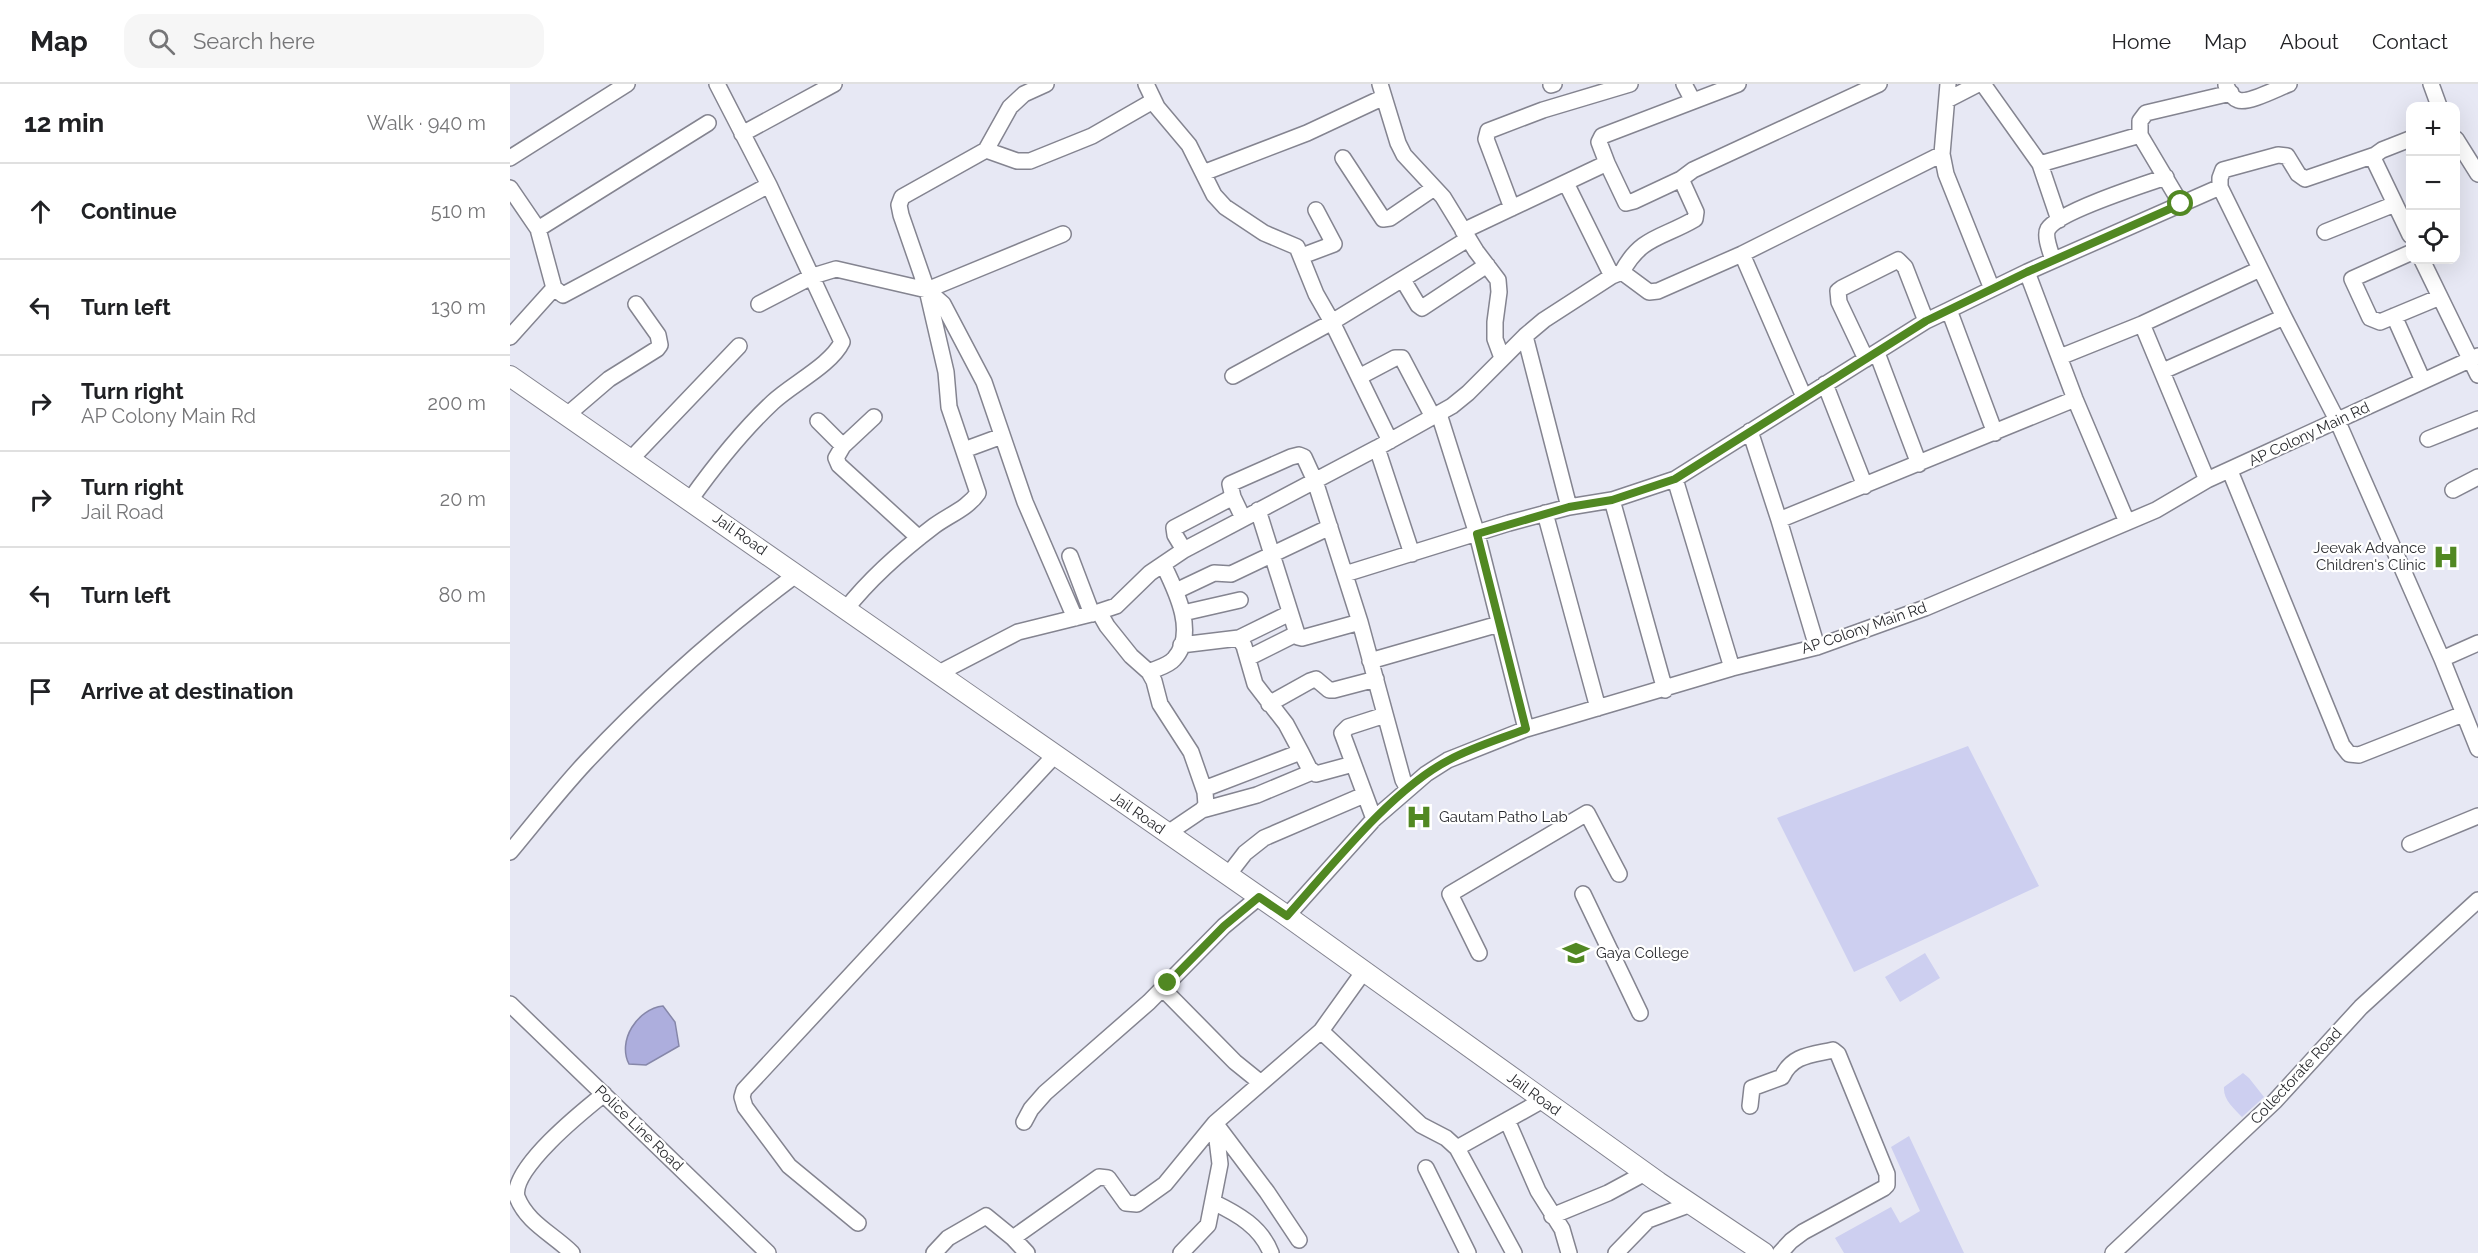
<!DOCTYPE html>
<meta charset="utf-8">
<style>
body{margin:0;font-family:Raleway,sans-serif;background:#f6f6f6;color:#202124}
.controls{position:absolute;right:18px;top:18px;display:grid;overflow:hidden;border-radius:12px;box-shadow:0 6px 24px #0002}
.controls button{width:54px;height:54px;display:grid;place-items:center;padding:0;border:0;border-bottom:2px solid #e0e0e0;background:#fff;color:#202124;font:30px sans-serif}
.stop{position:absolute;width:18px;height:18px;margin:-14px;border:4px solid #518822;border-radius:50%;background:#fff}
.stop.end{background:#518822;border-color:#fff;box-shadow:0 2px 6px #0008}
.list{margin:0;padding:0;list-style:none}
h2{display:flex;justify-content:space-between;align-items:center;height:78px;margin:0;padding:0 24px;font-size:26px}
h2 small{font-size:20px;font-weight:400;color:#757577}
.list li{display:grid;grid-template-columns:39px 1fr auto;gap:18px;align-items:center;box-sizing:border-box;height:96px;padding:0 24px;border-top:2px solid #e0e0e0}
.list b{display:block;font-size:22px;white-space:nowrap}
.list p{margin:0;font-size:20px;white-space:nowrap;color:#757577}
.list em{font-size:20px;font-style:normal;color:#757577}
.icon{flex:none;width:33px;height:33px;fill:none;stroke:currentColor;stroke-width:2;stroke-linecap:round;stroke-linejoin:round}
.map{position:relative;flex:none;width:1968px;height:1169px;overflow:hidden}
header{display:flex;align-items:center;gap:36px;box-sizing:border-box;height:84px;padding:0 30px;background:#fff;border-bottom:2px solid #e0e0e0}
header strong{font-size:28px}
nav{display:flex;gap:33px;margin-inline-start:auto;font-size:21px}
.search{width:420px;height:54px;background:#f6f6f6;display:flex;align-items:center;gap:15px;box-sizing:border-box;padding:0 21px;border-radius:18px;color:#757577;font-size:22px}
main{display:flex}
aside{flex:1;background:#fff}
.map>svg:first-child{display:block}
.green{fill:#cdcff0}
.water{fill:#adaedd;stroke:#8687a9;stroke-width:1.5}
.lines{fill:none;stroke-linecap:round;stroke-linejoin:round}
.minor-casing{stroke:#848490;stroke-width:18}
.major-casing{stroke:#848490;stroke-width:22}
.minor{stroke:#fff;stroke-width:15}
.major{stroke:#fff;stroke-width:20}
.route{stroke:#518822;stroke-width:8}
.labels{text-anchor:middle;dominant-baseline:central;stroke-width:4.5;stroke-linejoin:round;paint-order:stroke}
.street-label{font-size:15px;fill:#2a2b2f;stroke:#fff}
.poi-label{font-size:15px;fill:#2a2b2f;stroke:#fff;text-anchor:start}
</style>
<header>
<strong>Map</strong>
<div class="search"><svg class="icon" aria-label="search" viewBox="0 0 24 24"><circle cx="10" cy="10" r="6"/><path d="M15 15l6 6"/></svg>Search here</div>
<nav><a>Home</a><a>Map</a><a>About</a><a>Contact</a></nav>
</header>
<main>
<aside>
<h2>12 min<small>Walk · 940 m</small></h2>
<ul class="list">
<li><svg class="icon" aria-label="ahead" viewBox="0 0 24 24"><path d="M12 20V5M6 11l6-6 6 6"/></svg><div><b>Continue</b></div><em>510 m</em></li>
<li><svg class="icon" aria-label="left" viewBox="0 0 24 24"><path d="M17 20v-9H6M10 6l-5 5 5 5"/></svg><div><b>Turn left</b></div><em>130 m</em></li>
<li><svg class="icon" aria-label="right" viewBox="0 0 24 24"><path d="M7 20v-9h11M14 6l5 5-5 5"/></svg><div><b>Turn right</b><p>AP Colony Main Rd</p></div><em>200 m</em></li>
<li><svg class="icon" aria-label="right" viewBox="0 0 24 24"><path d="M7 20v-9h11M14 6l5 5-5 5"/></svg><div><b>Turn right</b><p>Jail Road</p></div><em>20 m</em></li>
<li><svg class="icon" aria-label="left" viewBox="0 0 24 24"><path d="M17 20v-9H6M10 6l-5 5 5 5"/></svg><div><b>Turn left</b></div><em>80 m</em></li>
<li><svg class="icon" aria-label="arrive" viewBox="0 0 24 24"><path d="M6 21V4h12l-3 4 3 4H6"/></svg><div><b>Arrive at destination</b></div></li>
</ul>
</aside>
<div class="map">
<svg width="1968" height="1169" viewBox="0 0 1968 1169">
<rect width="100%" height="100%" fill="#e7e8f4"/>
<!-- green -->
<path class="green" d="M 1458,662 L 1529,802 L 1344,888 L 1267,734 Z
M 1415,869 L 1430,894 L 1390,918 L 1375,893 Z
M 1733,989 L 1739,994 L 1754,1013 L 1732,1033 C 1724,1024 1713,1016 1714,1003 Z
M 1399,1052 L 1454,1169 L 1334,1169 L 1325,1154 L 1381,1123 L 1390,1139 L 1410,1127 L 1381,1063 Z"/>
<!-- water -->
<path class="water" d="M 153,922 L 165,938 L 169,962 L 136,981 L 119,980 C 107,957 127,925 153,922 Z"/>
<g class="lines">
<!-- minor casing -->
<g class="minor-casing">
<path id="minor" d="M 636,0 L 647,23 L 679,61 L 704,111 L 715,123 L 754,149 L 787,163 L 806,210 L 822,238 L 880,357
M 870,0 L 888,59 L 894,71 L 933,113 L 966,167 L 988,196 L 989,208 L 985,238 L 985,255 L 992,274
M 1174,0 L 1183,17
M 1438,0 L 1432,70 L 1436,90 L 1482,205 L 1517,188 L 1565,315 L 1617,438
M 1473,0 L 1530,80 L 1549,136
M 1921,0 L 1929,22
M 1041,1 L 1044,0
M 1716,1 C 1718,6 1722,14 1728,16 C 1738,20 1768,4 1779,0
M 1437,16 L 1468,0
M 232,50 L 324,0
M 1630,51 L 1671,120
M 1900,55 L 1872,66 L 1865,71 L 1864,76 L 1900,151
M 1946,55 L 1968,90
M 476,66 L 507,77 L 520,77 L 582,52 L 643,17
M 1865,71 L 1795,95 L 1788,90 L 1777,72 L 1768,71 L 1713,86 L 1710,94 L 1710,103 L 1774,233 L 1827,336 L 1932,575 L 1968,665
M 0,74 L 117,0
M 833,74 L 873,135 L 880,134 L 924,104
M 1097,79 L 1089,58 L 1092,52 L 1228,0
M 1530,80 L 1630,51 L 1630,37 L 1636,29 L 1721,9
M 693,89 L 797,49 L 874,13
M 1056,99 L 1102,192
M 0,104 L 28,145 L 44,204 L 53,211 L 259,101
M 1002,124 L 976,55 L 978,47 L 1033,26 L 1120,0
M 28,145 L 198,39
M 953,147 L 1097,79 L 1116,119 L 1124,117 L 1171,95
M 1815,148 L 1885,120
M 1900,169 L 1842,195 L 1860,234 L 1870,238 L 1930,213
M 1232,170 L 1294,313
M 792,172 L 824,160 L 806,126
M 1543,176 C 1541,169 1534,152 1538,145 C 1548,128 1635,100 1656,93
M 1912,176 L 1968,291
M 1112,188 L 1139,208 L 1148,207 L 1232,170 L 1432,70
M 1517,188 L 1710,103
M 893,196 L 908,221 L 912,224 L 977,181
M 1482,205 L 1439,226 L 1485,349
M 417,206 L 553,150
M 249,220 L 303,192 L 326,185 L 417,206 L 433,220 L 474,298 L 515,418 L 565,534
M 1884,232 L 1913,297
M 1632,240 L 1697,396
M 1015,252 L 1059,423
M 0,253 L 44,204
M 1367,269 L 1409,380
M 1550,273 L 1632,240 L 1750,185
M 1356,275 L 1329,218 L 1328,207 L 1332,204 L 1388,176 L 1395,183 L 1416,237
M 1653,287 L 1774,233
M 723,292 L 822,238 L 958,155
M 849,293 L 885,274 L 892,274 L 923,333
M 1315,300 L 1355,402
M 929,330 L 967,450 L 1016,645
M 57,331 L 99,295 L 147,265 L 150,261 L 148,251 L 126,220
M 364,333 L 333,362 L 326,374 L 329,381 L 409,454
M 308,337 L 333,362
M 1240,347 L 1269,436 L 1307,563
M 1918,355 L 1968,335
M 454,366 L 492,352
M 121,375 L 229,262
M 1720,387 L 1832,661 L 1839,670 L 1849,671 L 1953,630
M 1165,395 L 1222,584
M 1943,406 L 1968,393
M 180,416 C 205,381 232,347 263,318 C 282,300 321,281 332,258 L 259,101 L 207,0
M 1102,416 L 1155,606
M 748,426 L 788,553 L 792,554 L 850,538
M 1035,429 L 1088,624
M 733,434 L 723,413 L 720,400 L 781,373 L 789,371 L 794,373 L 805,397 L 850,538 L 893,696 L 898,705
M 1269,436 L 1565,315
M 674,466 L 665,451 L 664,444 L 723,413
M 902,470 L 867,364 L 942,322 L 958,309 L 1015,252 L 1034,236 L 1102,192 L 1112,188 C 1131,152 1153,154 1185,135 L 1186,128 L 1171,95 L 1183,86 L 1369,0
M 560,472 L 582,530
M 835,490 L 999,439 L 1059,423 L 1102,416 L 1165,395 L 1416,237 L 1439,226
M 666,507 L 704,489 L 721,490 L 820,443
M 336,525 C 362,492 391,467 424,442 C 439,431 458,424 468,409 L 439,323 L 436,288 L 417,206 L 391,131 L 389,121 L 392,113 L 476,66 L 500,23 L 514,10 L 536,0
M 589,528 L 597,542 L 621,572 L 639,588 L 644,597 L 650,620 L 681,668 L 695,708 L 696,721 L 692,726 L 658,749
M 673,529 L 730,516
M 729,554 L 780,529
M 671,561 L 729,554 L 734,562 L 745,600 L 776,640 L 792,670
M 738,574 L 786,550
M 1932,575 L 1968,559
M 860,577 L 989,540
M 639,588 C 647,584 658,582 664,575 C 688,549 665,505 653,480
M 429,589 L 508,548 L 585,529 L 606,522 L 640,489 L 674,466 L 867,364
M 759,620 L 800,597 L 806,595 L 819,606 L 824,606 L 866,595
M 694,705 L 788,669 L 792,670 L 799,684 L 806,690 L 843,680
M 692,726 L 747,711 L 802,688
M 864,735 L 832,649 L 838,643 L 875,631
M 1900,760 L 1968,732
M 0,768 C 25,738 49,707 76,678 C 140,610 212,546 287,490
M 718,791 L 735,769 L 754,754 L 854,711
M 1073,810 L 1130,929
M 777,832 L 864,735 L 916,690 L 938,676 L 1016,645 L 1222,584 L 1307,563 L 1415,524 L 1646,426 L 1697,396 L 1968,272
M 969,869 L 940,810 L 1077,729 L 1109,790
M 653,905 L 725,978 L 751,999
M 0,920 L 258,1169
M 811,947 L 911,1041 L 936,1054 L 947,1064 L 1004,1169
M 1240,1022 L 1242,1004 L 1272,993 C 1282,971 1301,971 1323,966 L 1328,970 L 1377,1090 L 1377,1101 L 1374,1104 L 1293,1148 L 1281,1157 L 1270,1169
M 997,1036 L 1028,1107 L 1052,1145 L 1059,1169
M 514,1038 L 521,1025 L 535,1009 L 639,918 L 714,842 L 749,813
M 947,1064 L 1033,1016
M 916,1084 L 958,1169
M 703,1118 C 728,1130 751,1143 761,1169
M 1042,1132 L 1098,1109 L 1135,1089
M 348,1139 L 279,1082 L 235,1023 L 232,1013 L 234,1006 L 545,671
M 503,1154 L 589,1093 L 598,1094 L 616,1119 L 627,1120 L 655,1100 L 705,1039 L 757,1108 L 789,1156
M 62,1169 C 43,1150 17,1139 7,1113 C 0,1085 74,1026 94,1010
M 424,1169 L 438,1154 L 476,1132 L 503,1154 L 517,1169
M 671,1169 L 698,1141 L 710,1080 L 705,1039 L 811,947 L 854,887
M 1106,1169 L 1138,1136 L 1181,1120
M 1603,1169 L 1765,1017 L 1851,923 L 1968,816"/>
</g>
<!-- major casing -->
<g class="major-casing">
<path id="major" d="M 0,292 L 777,832 L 1148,1098 L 1254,1169"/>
</g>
<!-- minor -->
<use href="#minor" class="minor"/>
<!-- major -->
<use href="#major" class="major"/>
</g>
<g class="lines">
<!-- route -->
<path class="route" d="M 658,899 L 714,842 L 749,813 L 777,832 C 821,783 881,706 939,676 C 963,663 990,655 1016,645 L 967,450 L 1059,423 L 1102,416 L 1165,395 L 1416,237 L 1517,188 L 1671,120"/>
</g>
<!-- icons -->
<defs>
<g id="hospital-bare" transform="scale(2.07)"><path d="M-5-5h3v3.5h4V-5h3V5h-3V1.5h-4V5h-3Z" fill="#518822" stroke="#fff" stroke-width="2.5" paint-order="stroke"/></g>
<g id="university-bare" transform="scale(2.07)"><path d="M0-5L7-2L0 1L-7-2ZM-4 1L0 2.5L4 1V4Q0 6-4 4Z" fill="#518822" stroke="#fff" stroke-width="2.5" paint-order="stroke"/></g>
</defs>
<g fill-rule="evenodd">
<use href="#hospital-bare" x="1936" y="473"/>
<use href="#hospital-bare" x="909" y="733"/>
<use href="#university-bare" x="1066" y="869"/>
</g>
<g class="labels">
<!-- street labels -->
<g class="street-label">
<text transform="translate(1799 350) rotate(-25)">AP Colony Main Rd</text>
<text transform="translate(230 450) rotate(35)">Jail Road</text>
<text transform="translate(1354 544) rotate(-19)">AP Colony Main Rd</text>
<text transform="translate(628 729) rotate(35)">Jail Road</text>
<text transform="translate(1786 992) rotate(-47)">Collectorate Road</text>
<text transform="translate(1024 1010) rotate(36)">Jail Road</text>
<text transform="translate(129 1044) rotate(44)">Police Line Road</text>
</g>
<!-- poi labels -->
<g class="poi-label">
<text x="1916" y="464" text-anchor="end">Jeevak Advance<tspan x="1916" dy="17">Children's Clinic</tspan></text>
<text x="929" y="733">Gautam Patho Lab</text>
<text x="1086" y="869">Gaya College</text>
</g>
</g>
</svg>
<div class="controls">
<button>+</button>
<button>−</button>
<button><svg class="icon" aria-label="locate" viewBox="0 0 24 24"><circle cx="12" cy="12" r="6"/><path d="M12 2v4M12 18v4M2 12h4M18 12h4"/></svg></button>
</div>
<div class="stop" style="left:1671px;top:120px"></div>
<div class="stop end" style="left:658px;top:899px"></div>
</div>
</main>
